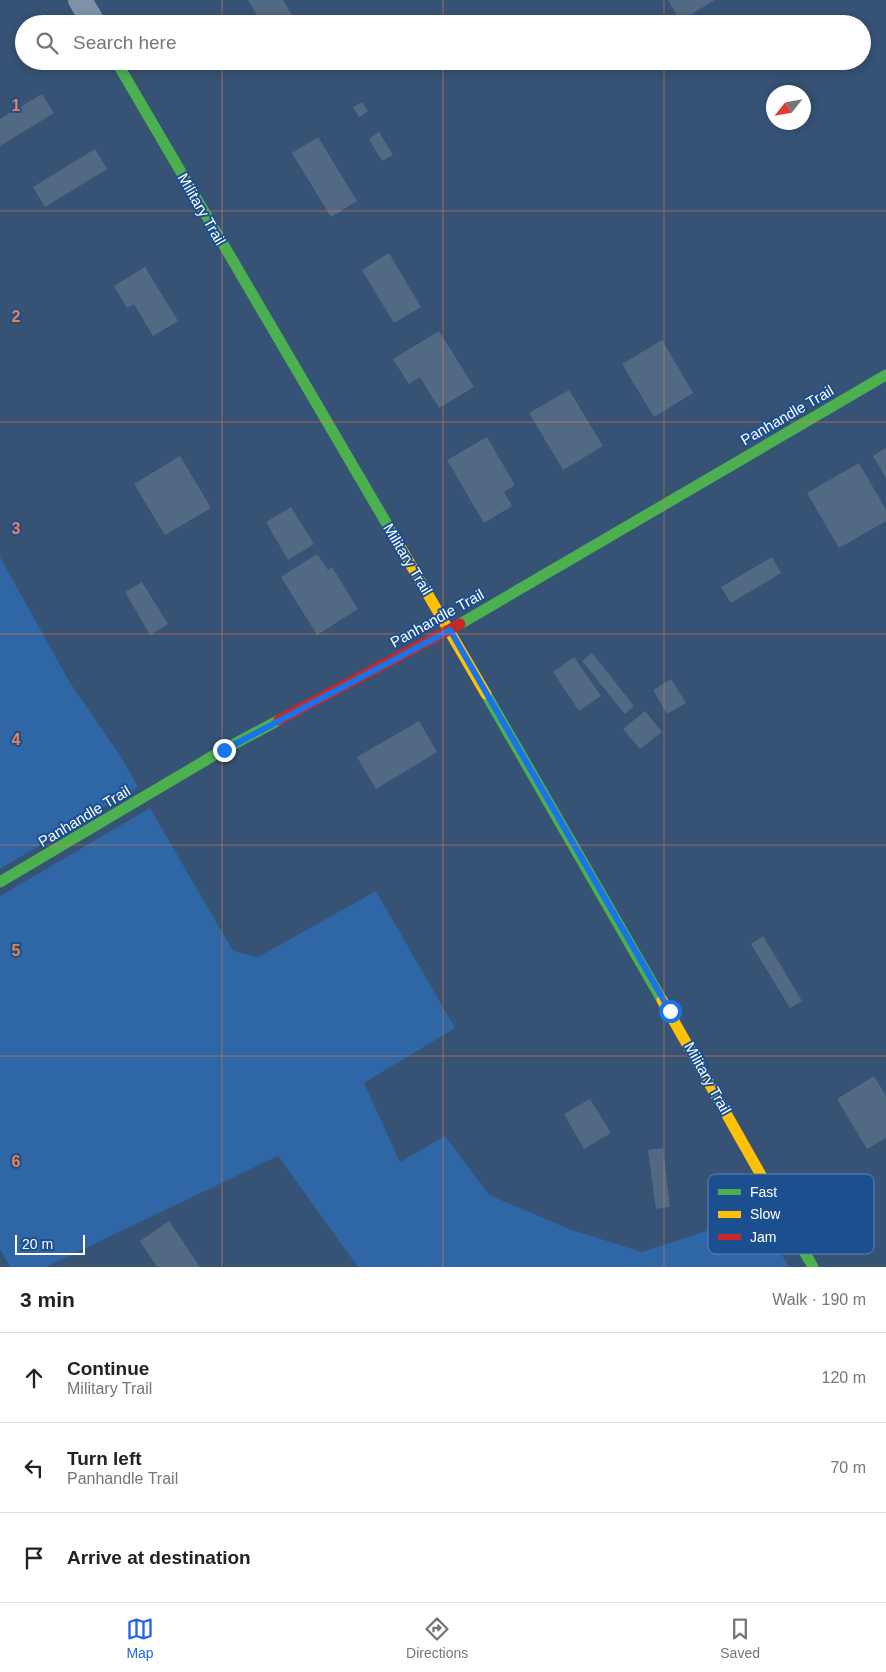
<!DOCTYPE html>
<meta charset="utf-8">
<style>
body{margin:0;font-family:Helvetica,sans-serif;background:#f2f2f2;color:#222}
.compass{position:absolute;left:766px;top:85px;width:45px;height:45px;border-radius:50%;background:#fff;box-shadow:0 2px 8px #0003;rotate:239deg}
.scale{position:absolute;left:15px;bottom:12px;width:70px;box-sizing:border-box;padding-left:5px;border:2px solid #fff;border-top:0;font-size:14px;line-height:18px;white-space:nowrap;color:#fff;-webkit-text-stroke:4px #1b4f8f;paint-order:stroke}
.stop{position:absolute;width:15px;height:15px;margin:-11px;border:4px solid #1a73e8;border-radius:50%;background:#fff}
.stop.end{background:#1a73e8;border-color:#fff;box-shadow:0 1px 5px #0008}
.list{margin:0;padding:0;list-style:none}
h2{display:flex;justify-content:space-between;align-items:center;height:65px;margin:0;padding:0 20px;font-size:21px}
h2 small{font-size:16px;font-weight:400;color:#767676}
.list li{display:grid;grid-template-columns:32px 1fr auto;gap:15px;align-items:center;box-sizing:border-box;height:90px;padding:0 20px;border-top:1px solid #e0e0e0}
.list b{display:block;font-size:19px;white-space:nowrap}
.list p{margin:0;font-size:16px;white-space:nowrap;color:#767676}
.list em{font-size:16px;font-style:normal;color:#767676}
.icon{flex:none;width:28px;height:28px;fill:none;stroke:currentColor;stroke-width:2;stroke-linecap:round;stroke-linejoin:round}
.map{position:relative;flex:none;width:886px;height:1267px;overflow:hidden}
.search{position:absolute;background:#fff;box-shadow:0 2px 8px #0003;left:15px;right:15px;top:15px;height:55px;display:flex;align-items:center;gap:12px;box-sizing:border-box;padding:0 18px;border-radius:28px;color:#767676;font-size:19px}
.sheet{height:335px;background:#fff}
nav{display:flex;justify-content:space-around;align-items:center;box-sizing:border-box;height:70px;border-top:1px solid #e0e0e0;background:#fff;font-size:14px;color:#767676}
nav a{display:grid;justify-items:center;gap:2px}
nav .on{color:#2563eb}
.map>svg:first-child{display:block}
.green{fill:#2f66a5}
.building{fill:#526984}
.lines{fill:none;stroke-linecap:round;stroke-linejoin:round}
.street{stroke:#7d92a8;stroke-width:24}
.fast{stroke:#4caf50;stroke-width:11}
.slow{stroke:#ffc107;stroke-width:11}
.jam{stroke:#c62828;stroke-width:11}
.route{stroke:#1a73e8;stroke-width:6}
.grid{fill:none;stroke:#ee8249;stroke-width:1;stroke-opacity:0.55}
.labels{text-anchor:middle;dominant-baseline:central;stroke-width:4;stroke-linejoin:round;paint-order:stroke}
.street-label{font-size:15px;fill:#fff;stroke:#1b4f8f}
.key{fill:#1b4f8f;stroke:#5f84b1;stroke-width:1}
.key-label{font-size:14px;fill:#fff}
.grid-label{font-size:16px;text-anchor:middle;font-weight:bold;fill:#ee8249;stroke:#1b4f8f;stroke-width:4;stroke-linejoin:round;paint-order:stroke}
</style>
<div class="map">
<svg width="886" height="1267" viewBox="0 0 886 1267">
<rect width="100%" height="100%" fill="#365274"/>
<!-- green -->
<path class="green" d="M 0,557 L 69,681 L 123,760 L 138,787 L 0,869 Z
M 150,808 L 233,951 L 258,957 L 376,891 L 455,1028 L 364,1083 L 400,1162 L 445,1136 L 489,1195 L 569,1229 L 642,1252 L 715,1228 L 768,1231 L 789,1267 L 358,1267 L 278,1156 L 46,1267 L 10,1267 L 0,1249 L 0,896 Z"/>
<!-- building -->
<path class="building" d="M 248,0 L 283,0 L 296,22 L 293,24 L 262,24 Z
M 668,0 L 715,0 L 680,21 Z
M 42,94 L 54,113 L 0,146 L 0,119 Z
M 362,102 L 368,111 L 359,117 L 353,107 Z
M 379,132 L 393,155 L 382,161 L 369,139 Z
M 318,137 L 357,201 L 331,217 L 292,153 Z
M 95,149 L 107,169 L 45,207 L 33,187 Z
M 389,253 L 421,307 L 394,323 L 362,270 Z
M 145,267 L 178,321 L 153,336 L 134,304 L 127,308 L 114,286 Z
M 439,331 L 474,387 L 439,408 L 420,377 L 409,384 L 393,359 Z
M 662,340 L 693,393 L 654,417 L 622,364 Z
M 569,390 L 603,446 L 563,470 L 529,413 Z
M 487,437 L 515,485 L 504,492 L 512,506 L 484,523 L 447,460 Z
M 886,448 L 886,478 L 873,456 Z
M 180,456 L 211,508 L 165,535 L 134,484 Z
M 859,463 L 886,510 L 886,521 L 839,548 L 807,493 Z
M 291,507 L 314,544 L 288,560 L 266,522 Z
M 317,554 L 328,570 L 332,567 L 358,609 L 317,635 L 281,577 Z
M 772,557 L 781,573 L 731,603 L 721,587 Z
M 142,582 L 168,624 L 150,635 L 125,592 Z
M 592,653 L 634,706 L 625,714 L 582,661 Z
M 574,657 L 601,696 L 579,711 L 553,672 Z
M 671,679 L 686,703 L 667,714 L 653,690 Z
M 645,711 L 662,732 L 640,749 L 623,729 Z
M 419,721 L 437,752 L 376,789 L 357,757 Z
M 763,936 L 802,1001 L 790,1008 L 751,944 Z
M 874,1076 L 886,1096 L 886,1138 L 867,1149 L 837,1099 Z
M 590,1099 L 611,1133 L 584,1149 L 564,1114 Z
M 663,1148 L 670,1207 L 656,1209 L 648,1150 Z
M 169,1221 L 200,1267 L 157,1267 L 140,1241 Z"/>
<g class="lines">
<!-- street -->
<path class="street" d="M 80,0 L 94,24"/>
<!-- fast -->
<path class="fast" d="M 116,61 L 398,543
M 460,624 L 886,375
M 486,694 L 662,1000
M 0,882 L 223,750 L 279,720
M 770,1191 L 813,1267"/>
<!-- slow -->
<path class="slow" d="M 398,543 L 486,694
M 662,1000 L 770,1191"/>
<!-- jam -->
<path class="jam" d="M 279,720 L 460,624"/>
</g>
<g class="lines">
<!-- route -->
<path class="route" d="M 224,750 L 450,630 L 670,1011"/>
</g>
<!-- grid -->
<path class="grid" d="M 222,0 L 222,24M 443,0 L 443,24M 664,0 L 664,24M 222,61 L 222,1267M 443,61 L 443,1267M 664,61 L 664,1267M 0,211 L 886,211M 0,422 L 886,422M 0,634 L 886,634M 0,845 L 886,845M 0,1056 L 886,1056"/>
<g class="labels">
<!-- street labels -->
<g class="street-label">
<text transform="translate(202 209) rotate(60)">Military Trail</text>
<text transform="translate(787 415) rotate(-30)">Panhandle Trail</text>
<text transform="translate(408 559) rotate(59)">Military Trail</text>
<text transform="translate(437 618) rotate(-29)">Panhandle Trail</text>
<text transform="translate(84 816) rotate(-31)">Panhandle Trail</text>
<text transform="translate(708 1078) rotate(61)">Military Trail</text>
</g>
</g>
<!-- legend -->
<rect x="708" y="1174" width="166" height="80" rx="8" class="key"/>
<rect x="718" y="1189" width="23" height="6" fill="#4caf50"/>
<rect x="718" y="1211" width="23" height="7" fill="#ffc107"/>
<rect x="718" y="1234" width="23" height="6" fill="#c62828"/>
<g class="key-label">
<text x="750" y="1197">Fast</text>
<text x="750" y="1219">Slow</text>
<text x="750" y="1242">Jam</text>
</g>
<g class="grid-label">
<text x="16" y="111">1</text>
<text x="16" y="322">2</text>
<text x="16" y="534">3</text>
<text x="16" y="745">4</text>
<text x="16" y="956">5</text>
<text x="16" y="1167">6</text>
</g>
</svg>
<svg class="compass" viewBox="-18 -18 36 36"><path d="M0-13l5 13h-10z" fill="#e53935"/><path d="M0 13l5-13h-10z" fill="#767676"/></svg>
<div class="scale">20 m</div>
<div class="stop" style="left:670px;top:1011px"></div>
<div class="stop end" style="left:224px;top:750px"></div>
<div class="search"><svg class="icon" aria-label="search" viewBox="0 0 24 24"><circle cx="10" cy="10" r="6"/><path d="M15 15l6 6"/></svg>Search here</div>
</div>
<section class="sheet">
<h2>3 min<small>Walk · 190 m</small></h2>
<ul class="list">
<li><svg class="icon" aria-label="ahead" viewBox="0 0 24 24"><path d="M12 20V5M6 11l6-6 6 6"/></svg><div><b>Continue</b><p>Military Trail</p></div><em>120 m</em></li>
<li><svg class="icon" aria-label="left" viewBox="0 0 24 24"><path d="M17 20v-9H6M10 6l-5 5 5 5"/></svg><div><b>Turn left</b><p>Panhandle Trail</p></div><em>70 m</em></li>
<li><svg class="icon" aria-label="arrive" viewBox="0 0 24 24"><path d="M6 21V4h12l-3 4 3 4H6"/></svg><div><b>Arrive at destination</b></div></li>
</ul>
</section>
<nav>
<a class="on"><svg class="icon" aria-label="map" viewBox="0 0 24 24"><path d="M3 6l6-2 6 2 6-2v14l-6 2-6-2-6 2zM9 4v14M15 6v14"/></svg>Map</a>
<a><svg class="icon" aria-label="directions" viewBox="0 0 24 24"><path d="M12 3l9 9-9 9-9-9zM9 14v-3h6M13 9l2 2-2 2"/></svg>Directions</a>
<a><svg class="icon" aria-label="saved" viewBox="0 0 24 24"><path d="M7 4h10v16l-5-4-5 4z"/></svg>Saved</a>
</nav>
